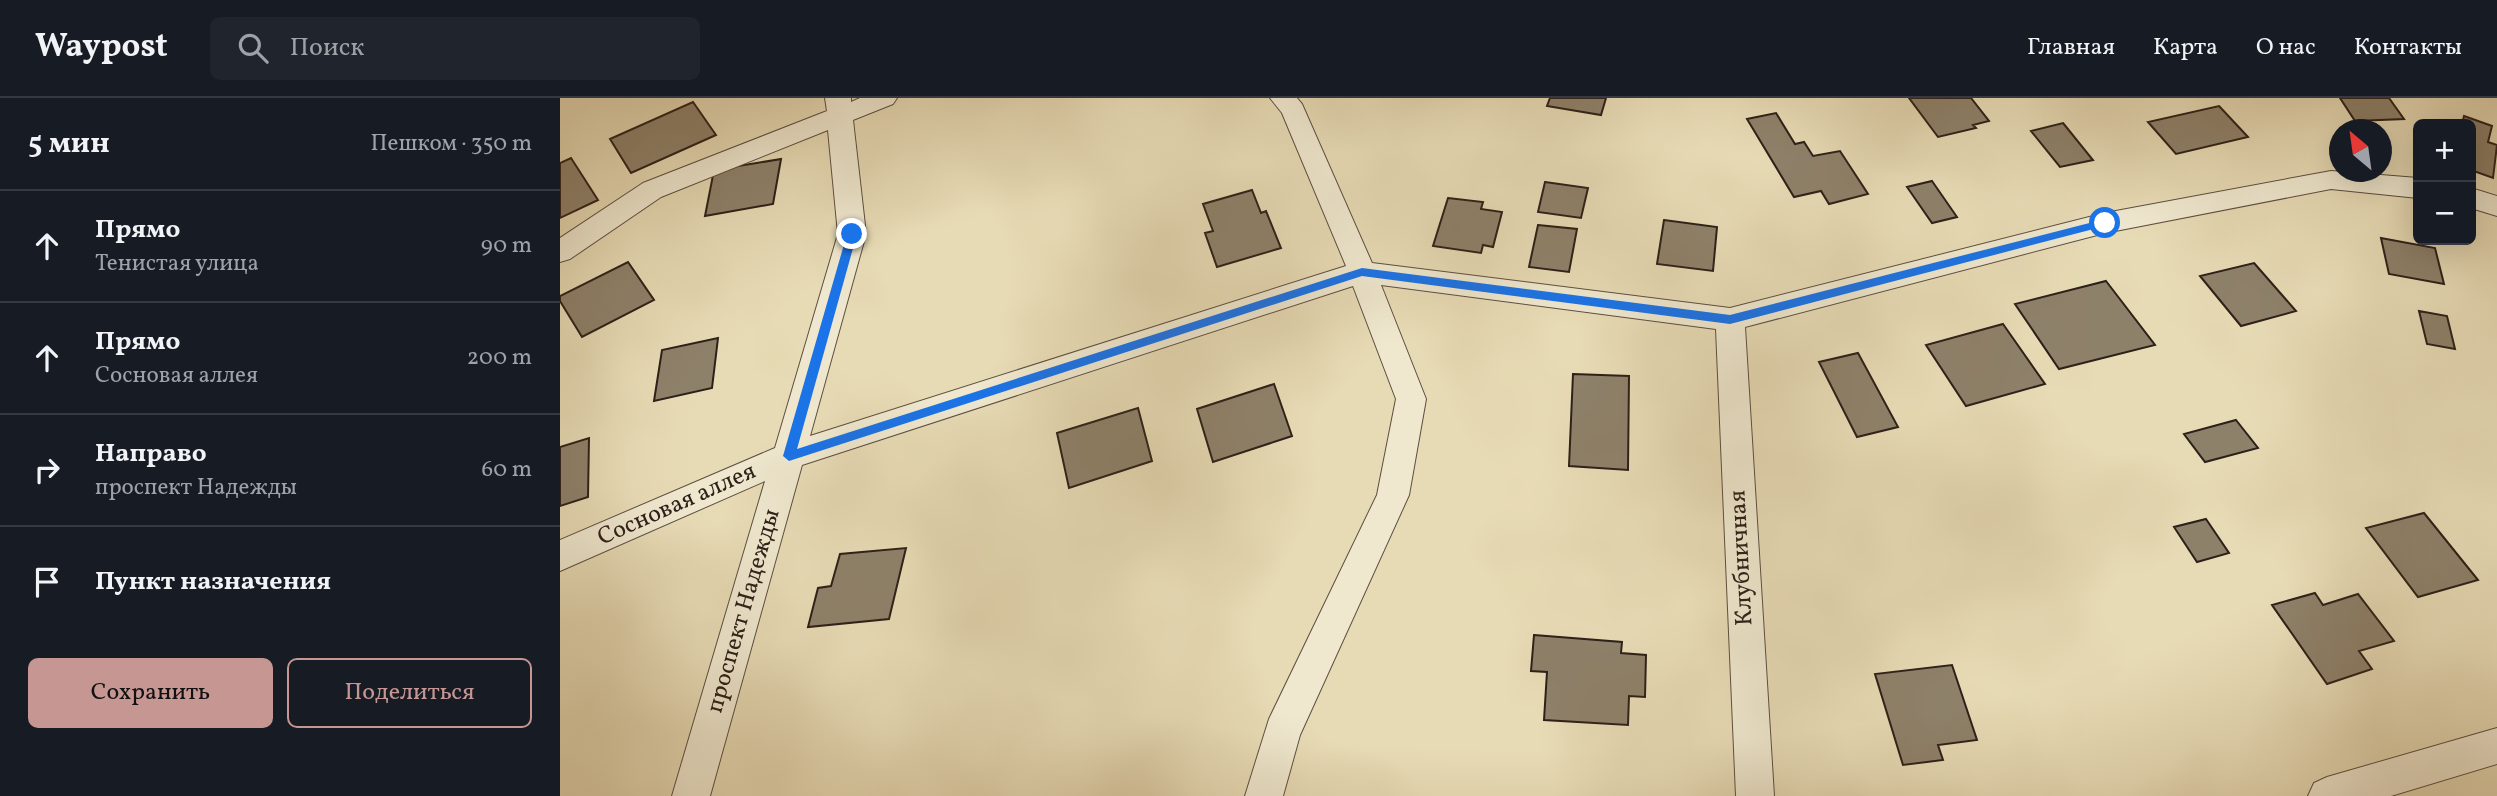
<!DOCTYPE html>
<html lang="ru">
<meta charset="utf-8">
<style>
body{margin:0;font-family:Vollkorn,serif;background:#20242c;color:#f1f3f6}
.controls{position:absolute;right:21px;top:21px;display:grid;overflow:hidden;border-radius:10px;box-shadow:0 7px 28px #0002}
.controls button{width:63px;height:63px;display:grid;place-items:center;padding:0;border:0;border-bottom:2px solid #363941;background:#171b24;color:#f1f3f6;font:35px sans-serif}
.compass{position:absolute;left:1769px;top:21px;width:63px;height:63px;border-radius:50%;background:#171b24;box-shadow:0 7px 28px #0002;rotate:331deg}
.stop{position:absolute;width:21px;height:21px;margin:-16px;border:5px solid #1a73e8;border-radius:50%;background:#fff}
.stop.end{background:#1a73e8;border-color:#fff;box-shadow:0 2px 7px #0008}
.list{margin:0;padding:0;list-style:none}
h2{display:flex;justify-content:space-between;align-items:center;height:91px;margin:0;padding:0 28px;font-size:30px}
h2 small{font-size:23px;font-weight:400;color:#9ea1a6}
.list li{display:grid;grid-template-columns:46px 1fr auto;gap:21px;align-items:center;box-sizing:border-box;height:112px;padding:0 28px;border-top:2px solid #363941}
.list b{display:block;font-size:26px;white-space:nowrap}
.list p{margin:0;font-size:23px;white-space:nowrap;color:#9ea1a6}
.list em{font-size:23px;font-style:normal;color:#9ea1a6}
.actions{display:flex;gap:14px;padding:21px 28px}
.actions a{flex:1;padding:16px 0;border:2px solid #c59692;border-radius:10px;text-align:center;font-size:24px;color:#c59692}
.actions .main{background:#c59692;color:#111}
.icon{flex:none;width:38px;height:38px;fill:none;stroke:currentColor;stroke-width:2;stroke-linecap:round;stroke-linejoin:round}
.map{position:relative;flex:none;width:1937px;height:698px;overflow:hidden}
header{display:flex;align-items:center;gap:42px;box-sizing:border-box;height:98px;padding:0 35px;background:#171b24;border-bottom:2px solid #363941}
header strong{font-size:33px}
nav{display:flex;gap:38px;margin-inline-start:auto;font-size:24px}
.search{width:490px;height:63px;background:#20242c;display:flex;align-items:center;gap:18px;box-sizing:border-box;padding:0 24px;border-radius:10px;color:#9ea1a6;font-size:26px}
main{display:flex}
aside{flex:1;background:#171b24}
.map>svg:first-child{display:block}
.building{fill:#8e816a;stroke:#2d2019;stroke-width:2}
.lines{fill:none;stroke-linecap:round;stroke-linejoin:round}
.minor-casing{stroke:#5c4f40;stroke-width:2}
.minor{fill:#efe8cf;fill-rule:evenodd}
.route{fill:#1a73e8}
.labels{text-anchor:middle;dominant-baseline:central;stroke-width:5;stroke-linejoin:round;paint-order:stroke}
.street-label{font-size:24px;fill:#2d2019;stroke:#efe8cf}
</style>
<header>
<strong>Waypost</strong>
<div class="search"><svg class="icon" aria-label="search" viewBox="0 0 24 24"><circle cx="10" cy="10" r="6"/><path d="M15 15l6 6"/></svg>Поиск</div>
<nav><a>Главная</a><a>Карта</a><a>О нас</a><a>Контакты</a></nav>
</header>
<main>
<aside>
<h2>5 мин<small>Пешком · 350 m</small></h2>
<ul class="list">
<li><svg class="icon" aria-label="ahead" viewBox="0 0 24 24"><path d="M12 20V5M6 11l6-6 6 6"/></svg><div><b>Прямо</b><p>Тенистая улица</p></div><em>90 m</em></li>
<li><svg class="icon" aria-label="ahead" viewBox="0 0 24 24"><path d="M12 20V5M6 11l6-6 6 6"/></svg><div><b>Прямо</b><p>Сосновая аллея</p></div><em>200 m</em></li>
<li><svg class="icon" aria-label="right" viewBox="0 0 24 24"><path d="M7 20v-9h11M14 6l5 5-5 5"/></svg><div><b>Направо</b><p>проспект Надежды</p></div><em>60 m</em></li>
<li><svg class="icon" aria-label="arrive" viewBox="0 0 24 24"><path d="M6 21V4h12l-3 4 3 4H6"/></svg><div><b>Пункт назначения</b></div></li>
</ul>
<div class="actions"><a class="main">Сохранить</a><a>Поделиться</a></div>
</aside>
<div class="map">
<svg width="1937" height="698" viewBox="0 0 1937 698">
<rect width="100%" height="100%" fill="#e7dbb5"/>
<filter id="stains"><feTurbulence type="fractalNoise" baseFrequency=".00286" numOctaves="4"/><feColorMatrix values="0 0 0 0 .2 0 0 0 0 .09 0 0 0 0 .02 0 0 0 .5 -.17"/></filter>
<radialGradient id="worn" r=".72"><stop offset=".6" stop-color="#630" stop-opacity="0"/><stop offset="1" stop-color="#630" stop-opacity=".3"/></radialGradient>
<!-- building -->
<path class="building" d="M 990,0 L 1046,0 L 1041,17 L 987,8 Z
M 1349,0 L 1411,0 L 1429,23 L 1413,27 L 1416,30 L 1378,39 Z
M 1780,0 L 1829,0 L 1844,21 L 1795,23 Z
M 133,4 L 156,37 L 71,75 L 50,41 Z
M 1659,8 L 1688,39 L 1616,56 L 1588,24 Z
M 1216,15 L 1235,46 L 1244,44 L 1253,58 L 1280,53 L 1308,96 L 1269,106 L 1261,93 L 1234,99 L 1187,21 Z
M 1904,18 L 1932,28 L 1928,44 L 1937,47 L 1933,80 L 1911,72 L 1911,26 L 1902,26 Z
M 1503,25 L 1533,62 L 1500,69 L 1471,33 Z
M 11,60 L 38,102 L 0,120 L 0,65 Z
M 221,61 L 213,106 L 145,118 L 154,72 Z
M 1372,83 L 1397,119 L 1372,125 L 1347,89 Z
M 985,84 L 1028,90 L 1021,120 L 978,114 Z
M 692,92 L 701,115 L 706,113 L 721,150 L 657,169 L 645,135 L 653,133 L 643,106 Z
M 888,100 L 923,104 L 921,111 L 942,114 L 933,149 L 923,147 L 921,155 L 873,148 Z
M 1104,122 L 1157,129 L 1153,173 L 1097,166 Z
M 978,127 L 1017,131 L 1009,174 L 969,169 Z
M 1821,140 L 1875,150 L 1884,186 L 1829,176 Z
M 68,164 L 94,202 L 22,239 L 0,203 L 0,198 Z
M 1694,165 L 1736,213 L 1681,228 L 1640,178 Z
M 1546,183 L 1595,247 L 1499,271 L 1455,206 Z
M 1859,213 L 1887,218 L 1895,251 L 1867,246 Z
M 1443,226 L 1485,286 L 1406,308 L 1366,247 Z
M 158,240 L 152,290 L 94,303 L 102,252 Z
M 1298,255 L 1338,329 L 1297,339 L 1259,264 Z
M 1013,276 L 1069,278 L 1068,372 L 1009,368 Z
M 714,286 L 732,338 L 653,364 L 637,311 Z
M 578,310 L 592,363 L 509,390 L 497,335 Z
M 1676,322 L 1698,350 L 1645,364 L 1624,336 Z
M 29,340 L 28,399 L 0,408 L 0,349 Z
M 1864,415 L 1918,482 L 1858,499 L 1806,430 Z
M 1646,421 L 1669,455 L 1637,464 L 1614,429 Z
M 346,450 L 329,521 L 248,529 L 258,490 L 271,488 L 280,456 Z
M 1755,495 L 1763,507 L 1798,496 L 1834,543 L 1799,553 L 1812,571 L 1767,586 L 1712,507 Z
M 974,537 L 1062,544 L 1061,555 L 1086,557 L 1085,599 L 1069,598 L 1068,627 L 984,622 L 987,574 L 971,573 Z
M 1392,567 L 1417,642 L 1378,647 L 1383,662 L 1343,667 L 1315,576 Z"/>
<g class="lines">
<!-- minor casing -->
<g class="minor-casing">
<path id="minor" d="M 265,0 L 291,0 L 291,4 L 300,0 L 337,0 L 333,6 L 293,22 L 306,136 L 250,338 L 786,168 L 722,15 L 710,0 L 737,0 L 742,6 L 812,165 L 1170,210 L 1545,115 L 1771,73 L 1858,80 L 1858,100 L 1771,91 L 1545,135 L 1185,229 L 1214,698 L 1176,698 L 1156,231 L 821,187 L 866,301 L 849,397 L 740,637 L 723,698 L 685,698 L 709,621 L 817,397 L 836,301 L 793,188 L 242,367 L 150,698 L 112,698 L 205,383 L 0,473 L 0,442 L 215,350 L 278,136 L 268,32 L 101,99 L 10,161 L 0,164 L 0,140 L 83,85 L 267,13 Z
M 1911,90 L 1937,98 L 1937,118 L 1911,110 Z
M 1937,630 L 1937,666 L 1831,698 L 1748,698 L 1754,685 L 1767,679 Z"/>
</g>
<!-- minor -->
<use href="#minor" class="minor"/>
</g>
<!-- route -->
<path class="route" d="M 1545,121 L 1549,122 L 1549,127 L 1170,226 L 802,178 L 229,363 L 223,358 L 287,136 L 292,132 L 297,136 L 237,351 L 802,170 L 1170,217 Z"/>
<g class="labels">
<!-- street labels -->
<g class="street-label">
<text transform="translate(117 407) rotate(-24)">Сосновая аллея</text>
<text transform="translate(1182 460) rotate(-93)">Клубничная</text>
<text transform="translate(184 513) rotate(-74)">проспект Надежды</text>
</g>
</g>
<rect width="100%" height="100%" filter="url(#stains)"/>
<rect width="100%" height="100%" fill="url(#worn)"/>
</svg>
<div class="controls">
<button>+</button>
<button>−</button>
</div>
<svg class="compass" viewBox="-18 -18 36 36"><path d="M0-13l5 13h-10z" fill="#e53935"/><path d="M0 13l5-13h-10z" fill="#9ea1a6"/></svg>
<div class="stop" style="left:1545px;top:125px"></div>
<div class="stop end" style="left:292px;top:136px"></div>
</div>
</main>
